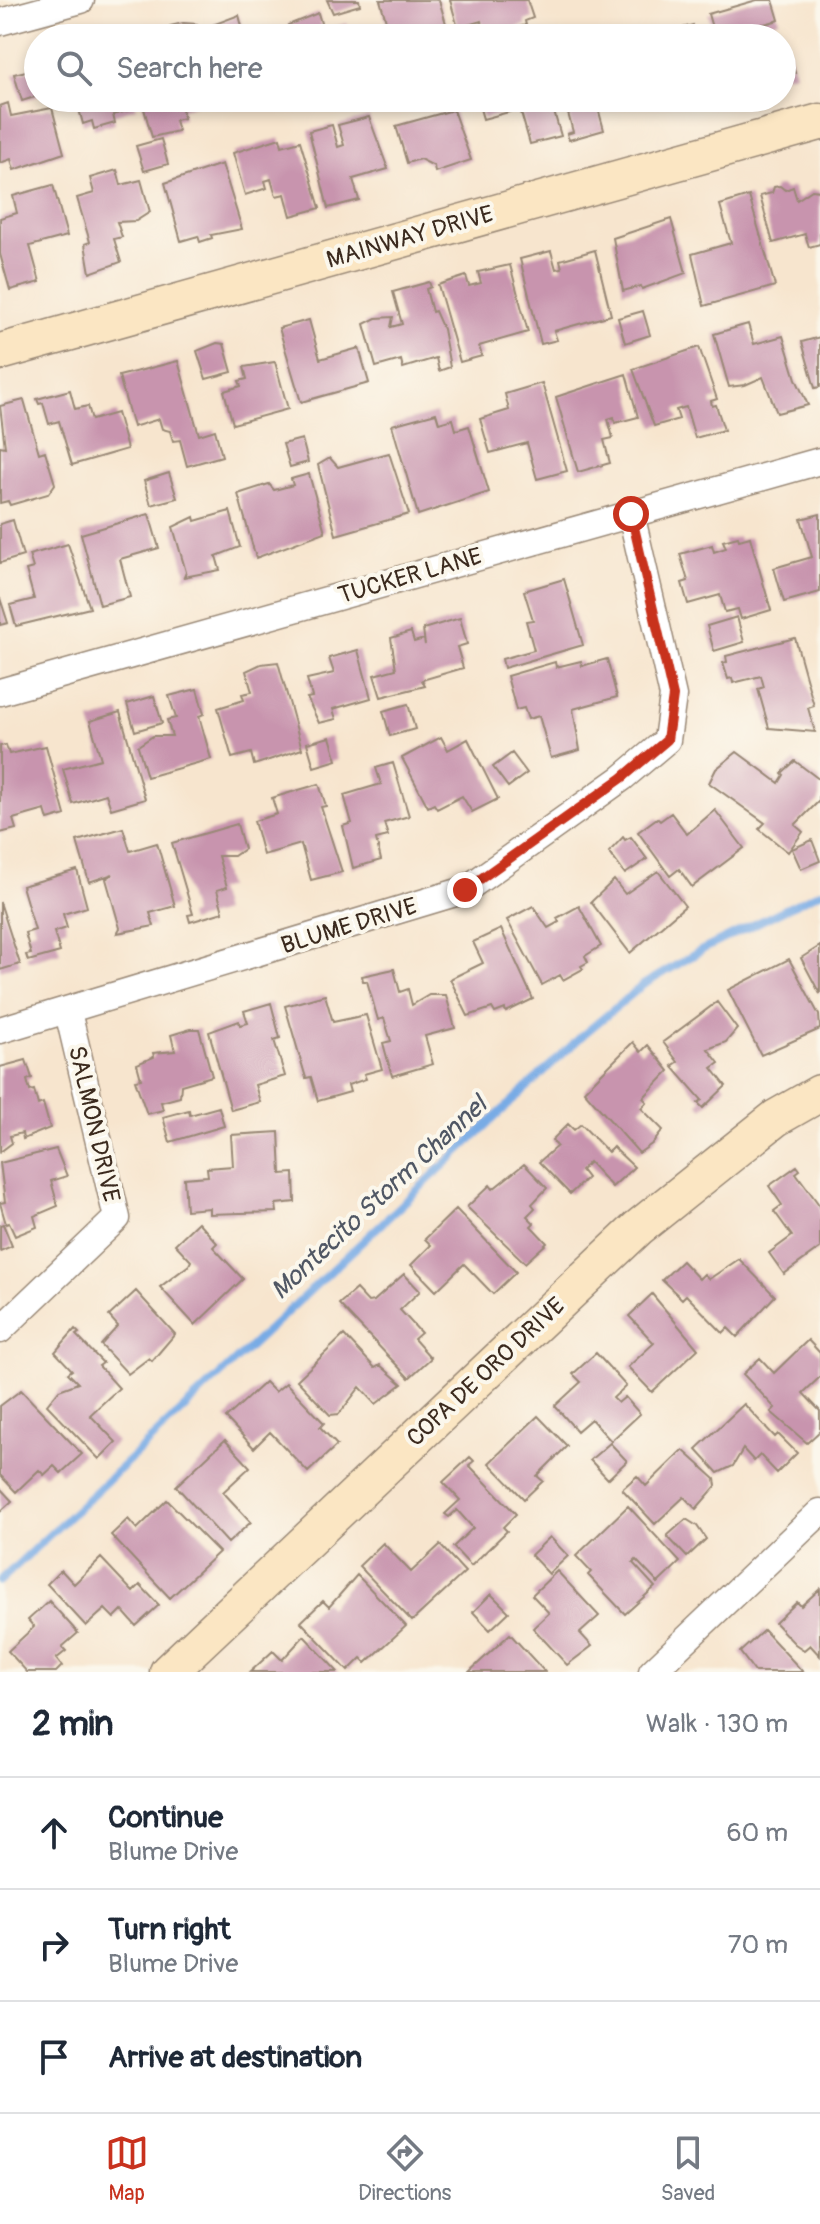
<!DOCTYPE html>
<meta charset="utf-8">
<style>
body{margin:0;font-family:Pangolin,sans-serif;background:#f6f6f7;color:#1f2937}
.stop{position:absolute;width:24px;height:24px;margin:-18px;border:6px solid #c8321e;border-radius:50%;background:#fff}
.stop.end{background:#c8321e;border-color:#fff;box-shadow:0 2px 8px #0008}
.list{margin:0;padding:0;list-style:none}
h2{display:flex;justify-content:space-between;align-items:center;height:104px;margin:0;padding:0 32px;font-size:34px}
h2 small{font-size:26px;font-weight:400;color:#747a83}
.list li{display:grid;grid-template-columns:52px 1fr auto;gap:24px;align-items:center;box-sizing:border-box;height:112px;padding:0 32px;border-top:2px solid #e0e1e3}
.list b{display:block;font-size:30px;white-space:nowrap}
.list p{margin:0;font-size:26px;white-space:nowrap;color:#747a83}
.list em{font-size:26px;font-style:normal;color:#747a83}
.icon{flex:none;width:44px;height:44px;fill:none;stroke:currentColor;stroke-width:2;stroke-linecap:round;stroke-linejoin:round}
.map{position:relative;flex:none;width:820px;height:1672px;overflow:hidden}
.search{position:absolute;background:#fff;box-shadow:0 4px 12px #0003;left:24px;right:24px;top:24px;height:88px;display:flex;align-items:center;gap:20px;box-sizing:border-box;padding:0 28px;border-radius:44px;color:#747a83;font-size:30px}
.sheet{height:440px;background:#fff}
nav{display:flex;justify-content:space-around;align-items:center;box-sizing:border-box;height:112px;border-top:2px solid #e0e1e3;background:#fff;font-size:22px;color:#747a83}
nav a{display:grid;justify-items:center;gap:4px}
nav .on{color:#c8321e}
.map>svg:first-child{display:block}
.lines{fill:none;stroke-linecap:round;stroke-linejoin:round}
.stream{stroke:#78abe5;stroke-width:8}
.building{fill:#c894ae}
.street-casing{stroke:#998876;stroke-width:29}
.secondary-casing{stroke:#998876;stroke-width:39}
.street{stroke:#fff;stroke-width:26}
.secondary{stroke:#fbe6c3;stroke-width:36}
.route{stroke:#c8321e;stroke-width:10}
.labels{text-anchor:middle;dominant-baseline:central;stroke-width:8;stroke-linejoin:round;paint-order:stroke}
.street-label{font-size:24px;fill:#3b2a1e;stroke:#fbf7ec}
.water-label{font-size:26px;font-style:italic;fill:#505764;stroke:#fbf7ec}
</style>
<div class="map">
<svg width="820" height="1672" viewBox="0 0 820 1672">
<rect width="100%" height="100%" fill="#fbf7ec"/>
<filter id="ink" filterUnits="userSpaceOnUse"><feTurbulence type="fractalNoise" baseFrequency=".0125" numOctaves="2"/><feDisplacementMap in="SourceGraphic" scale="16" xChannelSelector="R" yChannelSelector="G"/><feConvolveMatrix kernelMatrix="1 2 1 2 8 2 1 2 1" color-interpolation-filters="sRGB"/></filter>
<filter id="wash" filterUnits="userSpaceOnUse"><feTurbulence type="fractalNoise" baseFrequency=".006" numOctaves="4" result="noise"/><feDisplacementMap in="SourceGraphic" scale="32" xChannelSelector="R" yChannelSelector="G"/><feGaussianBlur stdDeviation="1.8" result="paint"/><feColorMatrix in="noise" values="0 0 0 0 0 0 0 0 0 0 0 0 0 0 0 0 0 1.4 0 .05"/><feComposite in="paint" operator="in"/></filter>
<g filter="url(#wash)">
<rect width="100%" height="100%" fill="#f7e5ce"/>
<g class="lines">
<!-- stream -->
<path class="stream" d="M 0,1581 L 584,1034 L 643,985 L 702,950 L 820,892"/>
</g>
<g id="blocks">
<!-- building -->
<path class="building" d="M 327,0 L 359,0 L 360,5 L 333,13 Z
M 380,0 L 439,0 L 447,27 L 424,34 L 425,38 L 391,38 Z
M 450,0 L 527,0 L 533,18 L 525,21 L 526,25 L 485,36 L 481,21 L 458,28 Z
M 757,0 L 773,0 L 779,20 L 757,26 L 761,38 L 715,38 L 708,14 Z
M 318,13 L 323,30 L 347,23 L 351,38 L 292,38 L 288,25 Z
M 239,15 L 245,38 L 210,38 L 207,27 Z
M 183,23 L 197,24 L 198,38 L 169,38 L 170,26 Z
M 693,25 L 696,38 L 650,38 L 650,37 Z
M 282,29 L 285,38 L 251,38 L 251,37 Z
M 787,45 L 795,73 L 782,76 L 782,46 Z
M 38,68 L 38,96 L 22,101 L 14,74 Z
M 76,98 L 133,98 L 136,108 L 113,115 L 115,123 L 94,129 L 92,121 L 83,124 Z
M 141,98 L 196,98 L 198,104 L 182,109 L 184,118 L 175,120 L 178,131 L 152,137 Z
M 354,98 L 382,98 L 383,103 L 358,111 Z
M 477,98 L 550,98 L 561,136 L 530,144 L 520,109 L 483,119 Z
M 564,98 L 606,98 L 608,105 L 598,108 L 604,130 L 569,140 L 567,134 L 573,132 Z
M 8,103 L 11,116 L 52,108 L 64,153 L 14,170 L 11,159 L 0,163 L 0,106 Z
M 453,110 L 471,160 L 435,172 L 434,166 L 420,159 L 407,163 L 396,126 Z
M 369,117 L 388,169 L 353,179 L 359,200 L 328,208 L 309,131 L 332,125 L 338,147 L 344,145 L 338,125 Z
M 280,138 L 282,146 L 300,141 L 320,208 L 291,216 L 285,194 L 276,196 L 271,179 L 265,181 L 267,188 L 245,195 L 233,153 Z
M 161,139 L 168,164 L 144,171 L 136,146 Z
M 222,164 L 242,229 L 211,235 L 212,238 L 200,242 L 198,236 L 181,241 L 165,183 Z
M 117,170 L 121,185 L 141,180 L 150,212 L 136,221 L 117,222 L 122,237 L 114,239 L 121,262 L 90,273 L 85,244 L 90,242 L 77,198 L 94,193 L 90,178 Z
M 53,185 L 67,236 L 30,246 L 40,282 L 10,290 L 0,254 L 0,218 L 17,213 L 13,196 Z
M 780,186 L 785,190 L 793,187 L 797,200 L 812,190 L 820,191 L 820,244 L 809,247 L 805,234 L 773,243 L 760,196 L 772,193 L 774,187 Z
M 749,196 L 775,286 L 704,306 L 692,254 L 731,243 L 720,205 Z
M 671,219 L 686,273 L 642,289 L 641,286 L 623,291 L 613,238 Z
M 595,250 L 611,315 L 554,331 L 557,340 L 541,344 L 520,259 L 551,251 L 556,269 L 562,268 L 560,260 Z
M 510,265 L 528,332 L 479,346 L 482,356 L 460,362 L 438,285 L 466,276 L 469,286 L 481,283 L 478,272 Z
M 429,282 L 431,287 L 426,289 L 432,312 L 435,311 L 443,329 L 450,367 L 439,371 L 436,358 L 403,368 L 401,360 L 376,367 L 364,324 L 376,318 L 393,317 L 391,327 L 402,324 L 393,292 Z
M 643,311 L 650,335 L 625,343 L 618,318 Z
M 309,320 L 320,359 L 359,348 L 369,383 L 301,402 L 279,328 Z
M 748,324 L 754,344 L 783,336 L 796,379 L 808,405 L 777,413 L 763,377 L 745,385 L 729,387 L 714,334 Z
M 820,337 L 820,387 L 815,388 L 802,342 Z
M 217,343 L 224,344 L 232,372 L 206,379 L 197,351 Z
M 699,347 L 717,399 L 711,401 L 712,406 L 716,405 L 724,430 L 695,438 L 686,407 L 676,410 L 679,419 L 654,426 L 633,369 Z
M 178,361 L 199,435 L 215,430 L 222,456 L 187,466 L 180,440 L 173,441 L 170,431 L 162,429 L 159,419 L 133,427 L 119,376 Z
M 275,362 L 288,409 L 233,424 L 224,391 L 241,386 L 239,381 L 247,379 L 244,367 Z
M 626,374 L 638,417 L 615,423 L 614,417 L 608,419 L 613,438 L 604,440 L 610,463 L 578,472 L 556,397 Z
M 542,383 L 567,471 L 537,479 L 527,443 L 490,453 L 480,419 L 509,410 L 505,394 Z
M 70,390 L 75,409 L 88,406 L 92,420 L 117,413 L 127,449 L 72,465 L 59,421 L 49,424 L 43,403 L 39,404 L 37,399 Z
M 24,400 L 39,453 L 45,451 L 55,484 L 48,494 L 10,505 L 8,501 L 0,503 L 0,446 L 5,447 L 0,406 Z
M 436,413 L 439,423 L 453,419 L 456,430 L 469,426 L 489,492 L 418,515 L 392,425 Z
M 302,439 L 308,462 L 290,467 L 283,444 Z
M 389,453 L 409,514 L 336,535 L 318,465 L 330,458 L 338,467 Z
M 169,473 L 177,498 L 151,505 L 144,481 Z
M 309,474 L 325,532 L 256,558 L 238,494 L 269,484 L 274,490 L 293,485 L 291,479 Z
M 230,511 L 240,547 L 216,556 L 220,570 L 184,577 L 186,572 L 173,527 L 194,517 L 195,521 Z
M 149,514 L 159,548 L 120,559 L 130,597 L 100,605 L 81,534 Z
M 820,514 L 820,592 L 784,602 L 774,568 L 812,557 L 801,519 Z
M 13,520 L 23,556 L 0,563 L 0,524 Z
M 738,537 L 739,540 L 750,537 L 771,610 L 741,619 L 738,609 L 725,612 L 720,595 L 688,604 L 682,583 L 688,581 L 680,554 L 712,545 L 714,552 L 726,548 L 723,541 Z
M 68,544 L 90,608 L 16,626 L 10,605 L 34,599 L 26,570 L 33,568 L 29,555 Z
M 564,579 L 583,645 L 504,668 L 502,659 L 534,650 L 526,621 L 533,620 L 524,591 Z
M 0,598 L 8,623 L 0,625 Z
M 737,617 L 744,642 L 714,651 L 707,626 Z
M 460,618 L 467,644 L 457,647 L 463,668 L 422,680 L 425,686 L 381,697 L 374,675 L 396,669 L 391,638 L 411,632 L 414,642 L 424,639 L 425,645 L 423,629 Z
M 795,638 L 814,706 L 808,708 L 815,732 L 769,728 L 758,689 L 764,687 L 761,676 L 733,683 L 732,678 L 728,679 L 723,663 L 727,662 L 726,656 Z
M 358,650 L 371,698 L 333,709 L 336,719 L 319,723 L 307,698 L 312,697 L 307,679 L 334,673 L 329,658 Z
M 607,659 L 617,697 L 573,709 L 580,750 L 551,758 L 539,716 L 528,719 L 524,708 L 516,710 L 507,676 L 555,662 L 556,667 L 581,661 L 582,666 Z
M 278,662 L 302,749 L 254,765 L 251,753 L 232,758 L 218,708 L 244,700 L 242,694 L 252,692 L 246,671 L 261,664 Z
M 197,689 L 204,714 L 199,716 L 211,759 L 147,777 L 138,746 L 153,736 L 172,736 L 167,720 L 176,718 L 169,696 Z
M 154,696 L 162,723 L 135,731 L 127,704 Z
M 408,704 L 415,729 L 390,736 L 383,711 Z
M 120,712 L 145,799 L 111,809 L 106,794 L 73,804 L 63,769 L 101,759 L 90,721 Z
M 330,737 L 337,760 L 314,767 L 307,743 Z
M 441,737 L 448,750 L 468,739 L 498,799 L 472,812 L 462,796 L 437,809 L 434,804 L 428,807 L 402,758 Z
M 6,745 L 9,754 L 46,746 L 65,815 L 48,820 L 45,810 L 13,819 L 16,829 L 0,833 L 0,746 Z
M 737,752 L 779,783 L 784,775 L 782,773 L 795,761 L 820,780 L 819,801 L 795,825 L 803,832 L 788,852 L 759,829 L 765,823 L 709,783 L 716,769 Z
M 512,753 L 527,773 L 508,787 L 493,767 Z
M 393,763 L 409,816 L 384,823 L 388,836 L 376,839 L 381,860 L 353,868 L 343,826 L 352,823 L 344,795 L 381,784 L 376,768 Z
M 319,784 L 326,806 L 321,807 L 342,872 L 311,880 L 301,844 L 263,855 L 254,821 L 277,814 L 272,798 Z
M 715,810 L 744,848 L 692,887 L 679,869 L 670,876 L 638,832 L 657,818 L 660,821 L 671,813 L 687,834 Z
M 237,824 L 244,849 L 234,856 L 218,856 L 227,887 L 217,890 L 223,912 L 190,922 L 188,915 L 193,914 L 172,843 Z
M 123,828 L 130,851 L 157,843 L 175,906 L 150,913 L 154,926 L 117,933 L 120,928 L 106,879 L 113,874 L 89,882 L 77,841 Z
M 623,837 L 625,840 L 631,837 L 647,859 L 625,874 L 609,852 Z
M 812,840 L 820,861 L 801,869 L 792,849 Z
M 77,870 L 87,907 L 63,914 L 67,928 L 54,932 L 60,952 L 28,961 L 26,955 L 31,954 L 25,933 L 35,930 L 22,886 Z
M 658,871 L 685,906 L 630,953 L 591,902 L 614,880 L 625,894 Z
M 0,902 L 20,964 L 0,970 Z
M 533,906 L 548,928 L 559,922 L 557,918 L 579,906 L 601,946 L 585,956 L 588,962 L 581,966 L 583,969 L 563,980 L 560,975 L 542,985 L 507,920 Z
M 501,929 L 533,999 L 506,1012 L 505,1009 L 495,1013 L 492,1008 L 468,1016 L 450,979 L 483,963 L 473,942 Z
M 820,946 L 820,994 L 801,958 Z
M 789,959 L 819,1015 L 820,1029 L 761,1055 L 728,990 Z
M 394,969 L 400,992 L 408,989 L 412,1005 L 429,995 L 446,995 L 455,1028 L 425,1036 L 433,1064 L 392,1076 L 383,1043 L 391,1041 L 384,1018 L 378,1020 L 367,981 L 363,981 L 362,976 Z
M 325,995 L 333,1022 L 366,1015 L 382,1069 L 364,1074 L 366,1079 L 348,1085 L 350,1092 L 318,1101 L 311,1077 L 306,1078 L 285,1006 Z
M 717,1002 L 737,1029 L 726,1042 L 708,1049 L 719,1063 L 712,1068 L 726,1086 L 703,1108 L 698,1103 L 702,1100 L 672,1066 L 678,1062 L 663,1042 Z
M 271,1003 L 280,1038 L 274,1040 L 285,1076 L 255,1085 L 260,1102 L 231,1110 L 209,1032 L 239,1021 L 240,1025 L 248,1023 L 244,1011 Z
M 191,1029 L 199,1029 L 212,1076 L 181,1085 L 180,1097 L 161,1102 L 163,1110 L 147,1114 L 135,1080 L 141,1079 L 137,1064 L 154,1057 L 153,1053 L 175,1051 L 171,1035 Z
M 633,1042 L 641,1052 L 648,1045 L 669,1071 L 643,1098 L 647,1102 L 641,1108 L 663,1130 L 653,1143 L 639,1153 L 584,1091 Z
M 26,1060 L 32,1078 L 27,1080 L 30,1091 L 34,1090 L 38,1105 L 43,1103 L 50,1128 L 23,1139 L 22,1133 L 10,1136 L 12,1143 L 0,1152 L 0,1067 Z
M 219,1107 L 224,1126 L 170,1142 L 163,1117 L 189,1110 L 190,1115 Z
M 568,1124 L 574,1130 L 581,1124 L 608,1152 L 613,1147 L 634,1167 L 612,1187 L 589,1162 L 581,1170 L 587,1178 L 570,1194 L 539,1162 L 557,1146 L 552,1140 Z
M 279,1132 L 281,1174 L 294,1173 L 295,1202 L 276,1204 L 277,1212 L 209,1214 L 209,1208 L 186,1210 L 184,1178 L 208,1176 L 207,1168 L 233,1166 L 231,1135 Z
M 56,1149 L 67,1176 L 51,1181 L 58,1206 L 34,1216 L 37,1227 L 15,1236 L 9,1223 L 6,1224 L 0,1203 L 5,1202 L 0,1163 Z
M 524,1164 L 547,1188 L 532,1204 L 535,1208 L 527,1216 L 534,1223 L 531,1226 L 547,1243 L 525,1263 L 467,1207 L 490,1185 L 493,1189 Z
M 797,1166 L 800,1170 L 796,1173 L 820,1206 L 820,1248 L 784,1274 L 769,1253 L 792,1236 L 774,1211 L 782,1205 L 769,1186 Z
M 456,1209 L 516,1272 L 493,1294 L 464,1264 L 436,1291 L 411,1265 L 431,1245 L 425,1239 Z
M 198,1222 L 217,1243 L 213,1247 L 243,1279 L 195,1325 L 160,1287 L 189,1265 L 191,1261 L 175,1244 Z
M 3,1224 L 12,1246 L 0,1251 L 0,1225 Z
M 739,1259 L 775,1296 L 737,1337 L 728,1328 L 723,1333 L 686,1295 L 682,1299 L 662,1280 L 682,1261 L 699,1279 L 704,1274 L 709,1279 Z
M 404,1274 L 420,1291 L 400,1310 L 421,1333 L 414,1339 L 431,1358 L 409,1378 L 339,1304 L 356,1289 L 368,1302 L 374,1301 Z
M 136,1291 L 175,1334 L 152,1361 L 149,1358 L 128,1374 L 101,1345 L 118,1326 L 109,1316 Z
M 652,1294 L 698,1349 L 652,1392 L 628,1367 L 654,1343 L 629,1316 Z
M 75,1329 L 79,1333 L 76,1335 L 103,1363 L 99,1366 L 119,1388 L 90,1415 L 116,1442 L 99,1459 L 47,1405 L 59,1390 L 78,1383 L 68,1373 L 72,1370 L 55,1352 Z
M 344,1335 L 375,1368 L 380,1365 L 402,1384 L 376,1404 L 360,1387 L 339,1414 L 330,1415 L 297,1380 Z
M 808,1340 L 820,1353 L 820,1377 L 803,1393 L 820,1411 L 820,1431 L 807,1443 L 771,1412 L 775,1408 L 743,1374 L 760,1358 L 774,1373 Z
M 596,1353 L 626,1386 L 613,1398 L 618,1403 L 625,1397 L 640,1414 L 611,1441 L 591,1419 L 577,1431 L 555,1406 L 581,1382 L 573,1374 Z
M 265,1382 L 275,1392 L 286,1383 L 324,1423 L 320,1427 L 337,1445 L 308,1472 L 270,1432 L 254,1448 L 226,1418 Z
M 21,1390 L 82,1454 L 61,1473 L 54,1466 L 44,1475 L 39,1470 L 16,1492 L 0,1475 L 0,1406 Z
M 744,1404 L 775,1437 L 778,1434 L 797,1453 L 777,1473 L 760,1455 L 754,1461 L 743,1449 L 733,1466 L 718,1473 L 696,1449 Z
M 538,1416 L 567,1446 L 537,1476 L 543,1481 L 524,1499 L 489,1463 Z
M 225,1440 L 250,1467 L 223,1492 L 251,1522 L 228,1543 L 176,1486 Z
M 610,1443 L 627,1461 L 608,1479 L 590,1460 Z
M 683,1450 L 715,1479 L 716,1486 L 696,1509 L 684,1497 L 655,1524 L 622,1489 L 637,1476 L 646,1486 Z
M 470,1457 L 474,1461 L 469,1465 L 516,1514 L 503,1527 L 507,1531 L 471,1566 L 453,1547 L 473,1528 L 457,1510 L 449,1517 L 445,1514 L 460,1500 L 443,1482 Z
M 0,1488 L 12,1501 L 0,1512 Z
M 167,1500 L 219,1552 L 170,1598 L 111,1535 L 128,1519 L 137,1529 Z
M 628,1506 L 680,1562 L 658,1583 L 636,1560 L 633,1563 L 655,1587 L 625,1614 L 588,1575 L 591,1572 L 576,1556 Z
M 686,1519 L 697,1526 L 706,1539 L 687,1557 L 667,1536 Z
M 550,1537 L 568,1556 L 549,1574 L 531,1555 Z
M 383,1543 L 411,1572 L 440,1545 L 465,1572 L 412,1621 L 359,1566 Z
M 101,1558 L 133,1592 L 140,1585 L 159,1605 L 136,1626 L 122,1610 L 114,1618 L 105,1609 L 86,1626 L 47,1584 L 61,1570 L 74,1584 Z
M 557,1571 L 599,1616 L 580,1633 L 592,1646 L 567,1665 L 533,1628 L 549,1613 L 532,1595 Z
M 357,1575 L 406,1626 L 366,1663 L 361,1658 L 348,1671 L 301,1622 L 323,1601 L 329,1607 Z
M 820,1589 L 820,1656 L 810,1645 L 804,1650 L 795,1644 L 775,1623 L 797,1602 L 801,1606 Z
M 491,1594 L 509,1612 L 490,1630 L 473,1612 Z
M 49,1601 L 78,1633 L 62,1647 L 66,1651 L 56,1659 L 62,1666 L 56,1672 L 27,1672 L 8,1651 L 34,1627 L 28,1620 Z
M 764,1630 L 803,1672 L 755,1672 L 740,1652 Z
M 510,1634 L 545,1672 L 469,1672 Z
M 304,1636 L 338,1672 L 250,1672 L 273,1651 L 282,1660 Z"/>
</g>
</g>
<g filter="url(#ink)">
<use href="#blocks" fill-opacity="0" stroke="#998876" stroke-width="2"/>
<g class="lines">
<!-- street casing -->
<g class="street-casing">
<path id="street" d="M 0,22 L 81,0
M 0,692 L 820,461
M 0,1030 L 465,890 L 622,778 L 667,740 L 673,696 L 631,514
M 0,1330 L 117,1218 L 68,1012
M 652,1672 L 820,1512"/>
</g>
<!-- secondary casing -->
<g class="secondary-casing">
<path id="secondary" d="M 0,352 L 820,122
M 168,1672 L 638,1228 L 776,1118 L 820,1093"/>
</g>
<!-- street -->
<use href="#street" class="street"/>
<!-- secondary -->
<use href="#secondary" class="secondary"/>
</g>
</g>
<g class="lines" filter="url(#ink)">
<!-- route -->
<path class="route" d="M 465,890 L 622,778 L 667,740 L 673,696 L 631,514"/>
</g>
<g class="labels">
<!-- street labels -->
<g class="street-label">
<text transform="translate(410 237) rotate(-16)">MAINWAY DRIVE</text>
<text transform="translate(410 576) rotate(-16)">TUCKER LANE</text>
<text transform="translate(349 926) rotate(-17)">BLUME DRIVE</text>
<text transform="translate(94 1124) rotate(77)">SALMON DRIVE</text>
<text transform="translate(486 1372) rotate(-43)">COPA DE ORO DRIVE</text>
</g>
<!-- water labels -->
<g class="water-label">
<text transform="translate(379 1198) rotate(-43)">Montecito Storm Channel</text>
</g>
</g>
</svg>
<div class="stop" style="left:631px;top:514px"></div>
<div class="stop end" style="left:465px;top:890px"></div>
<div class="search"><svg class="icon" aria-label="search" viewBox="0 0 24 24"><circle cx="10" cy="10" r="6"/><path d="M15 15l6 6"/></svg>Search here</div>
</div>
<section class="sheet">
<h2>2 min<small>Walk · 130 m</small></h2>
<ul class="list">
<li><svg class="icon" aria-label="ahead" viewBox="0 0 24 24"><path d="M12 20V5M6 11l6-6 6 6"/></svg><div><b>Continue</b><p>Blume Drive</p></div><em>60 m</em></li>
<li><svg class="icon" aria-label="right" viewBox="0 0 24 24"><path d="M7 20v-9h11M14 6l5 5-5 5"/></svg><div><b>Turn right</b><p>Blume Drive</p></div><em>70 m</em></li>
<li><svg class="icon" aria-label="arrive" viewBox="0 0 24 24"><path d="M6 21V4h12l-3 4 3 4H6"/></svg><div><b>Arrive at destination</b></div></li>
</ul>
</section>
<nav>
<a class="on"><svg class="icon" aria-label="map" viewBox="0 0 24 24"><path d="M3 6l6-2 6 2 6-2v14l-6 2-6-2-6 2zM9 4v14M15 6v14"/></svg>Map</a>
<a><svg class="icon" aria-label="directions" viewBox="0 0 24 24"><path d="M12 3l9 9-9 9-9-9zM9 14v-3h6M13 9l2 2-2 2"/></svg>Directions</a>
<a><svg class="icon" aria-label="saved" viewBox="0 0 24 24"><path d="M7 4h10v16l-5-4-5 4z"/></svg>Saved</a>
</nav>
